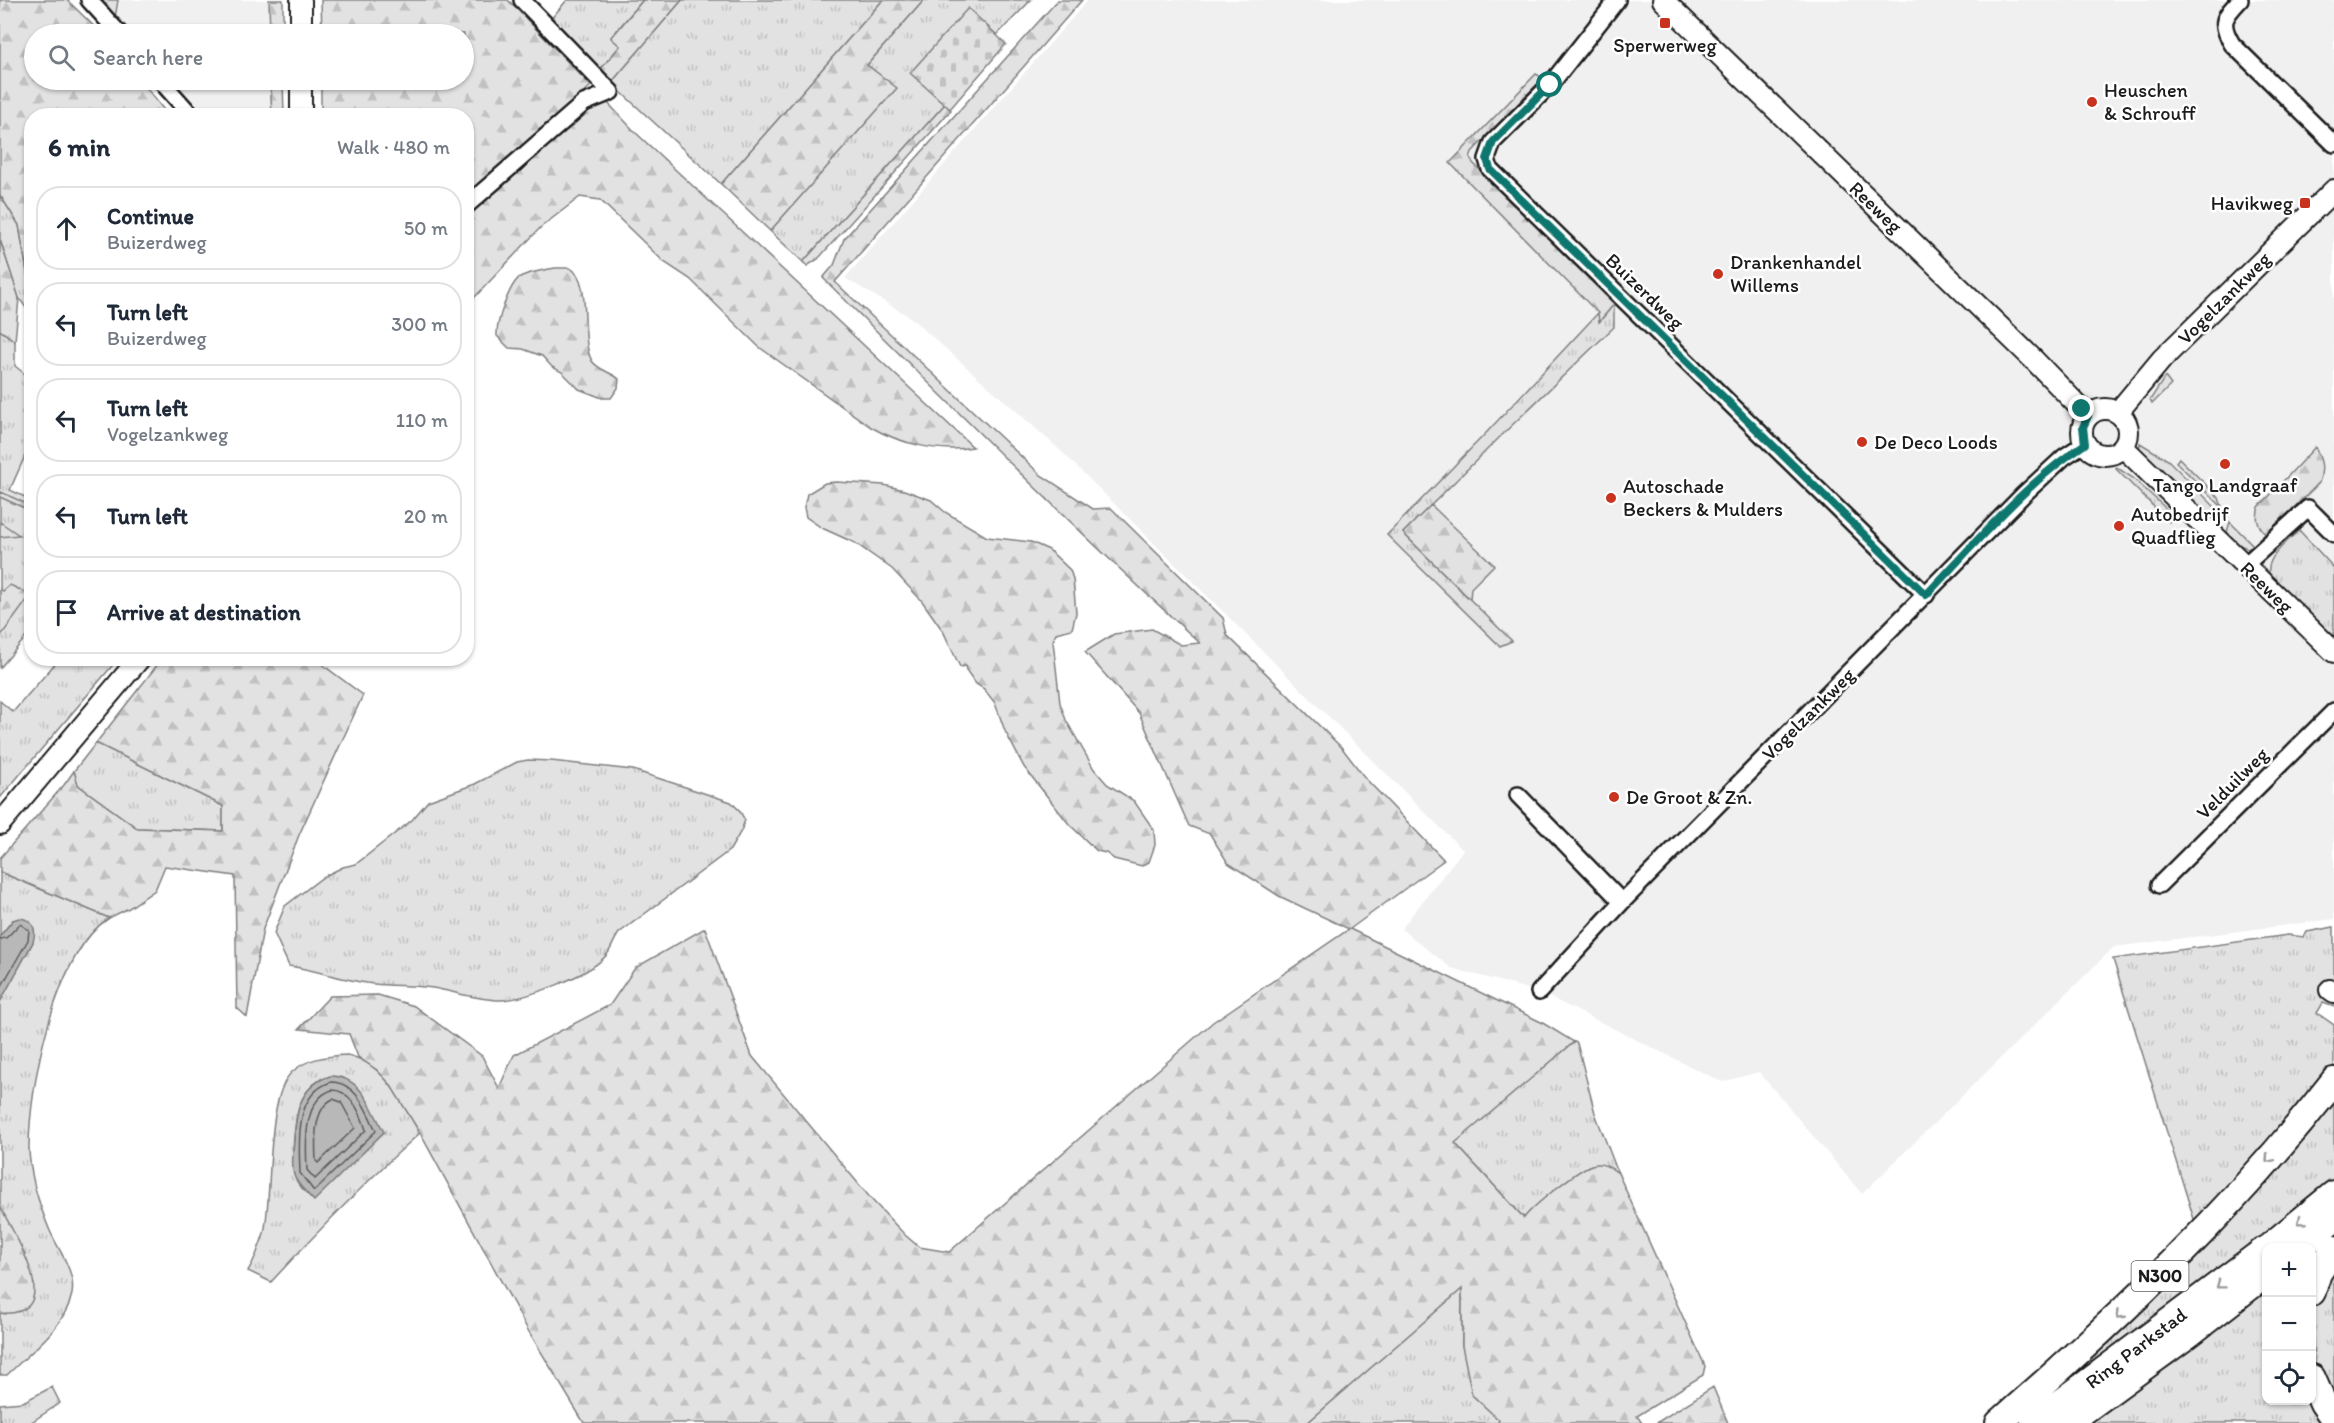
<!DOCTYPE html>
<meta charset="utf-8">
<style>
body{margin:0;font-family:Itim,sans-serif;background:#f2f2f3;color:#1f2937}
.controls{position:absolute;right:18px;bottom:18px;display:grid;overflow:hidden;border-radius:12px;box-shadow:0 2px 4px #0004}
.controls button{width:54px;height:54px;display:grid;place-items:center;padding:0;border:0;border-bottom:2px solid #e0e1e3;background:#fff;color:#1f2937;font:30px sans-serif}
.stop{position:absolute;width:18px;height:18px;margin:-14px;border:4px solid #0f766e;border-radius:50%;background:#fff}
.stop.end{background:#0f766e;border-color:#fff;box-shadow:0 2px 6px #0008}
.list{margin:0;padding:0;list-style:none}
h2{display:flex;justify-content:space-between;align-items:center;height:78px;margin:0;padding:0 24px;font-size:26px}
h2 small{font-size:20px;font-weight:400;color:#747a83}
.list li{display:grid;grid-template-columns:39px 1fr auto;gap:18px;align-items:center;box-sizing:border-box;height:84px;margin:0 12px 12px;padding:0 12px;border:2px solid #e0e1e3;border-radius:24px}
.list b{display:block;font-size:22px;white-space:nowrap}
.list p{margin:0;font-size:20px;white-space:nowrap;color:#747a83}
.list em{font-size:20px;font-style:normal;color:#747a83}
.icon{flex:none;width:33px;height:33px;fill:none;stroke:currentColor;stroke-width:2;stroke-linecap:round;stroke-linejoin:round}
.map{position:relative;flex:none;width:2334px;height:1423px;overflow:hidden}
.search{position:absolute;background:#fff;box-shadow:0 2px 4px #0004;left:24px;top:24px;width:450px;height:66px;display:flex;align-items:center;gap:15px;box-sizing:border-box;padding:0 21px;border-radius:33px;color:#747a83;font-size:22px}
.panel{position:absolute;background:#fff;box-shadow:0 2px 4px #0004;left:24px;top:108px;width:450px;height:558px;border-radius:24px}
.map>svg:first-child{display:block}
.built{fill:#f0f0f0}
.grass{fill:url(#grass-tufts);stroke:#7f7f7f;stroke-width:1.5;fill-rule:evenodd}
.forest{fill:url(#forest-firs);stroke:#7f7f7f;stroke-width:1.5}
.cemetery{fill:url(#cemetery-stones);stroke:#7f7f7f;stroke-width:1.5}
.water{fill:#b8b8b8;stroke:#7a7a7a;stroke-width:1.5}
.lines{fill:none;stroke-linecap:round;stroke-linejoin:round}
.shore{stroke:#5a5a5a;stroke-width:1.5}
.minor-casing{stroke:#1c1c1c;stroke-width:20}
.tertiary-casing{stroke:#1c1c1c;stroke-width:24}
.trunk-casing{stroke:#1c1c1c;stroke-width:30}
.minor{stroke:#fff;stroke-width:15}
.tertiary{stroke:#fff;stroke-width:20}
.trunk{stroke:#fff;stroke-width:26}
.oneway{stroke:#999}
.route{stroke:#0f766e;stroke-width:8}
.poi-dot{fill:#c8321e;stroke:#fff;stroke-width:2}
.labels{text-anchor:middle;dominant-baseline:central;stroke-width:5;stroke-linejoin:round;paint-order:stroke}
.shield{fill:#fff;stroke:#606060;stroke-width:1.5}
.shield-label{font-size:18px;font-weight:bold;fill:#1c1c1c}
.poi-label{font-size:20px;fill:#1c1c1c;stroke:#fff;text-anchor:start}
.street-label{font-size:20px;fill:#1c1c1c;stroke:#fff}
</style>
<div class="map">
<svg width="2334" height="1423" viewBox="0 0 2334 1423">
<defs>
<pattern id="grass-tufts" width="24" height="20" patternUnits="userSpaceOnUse" patternTransform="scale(1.5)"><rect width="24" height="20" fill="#e2e2e2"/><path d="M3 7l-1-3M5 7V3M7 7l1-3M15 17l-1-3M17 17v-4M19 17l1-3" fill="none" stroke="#c1c1c1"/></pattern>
<pattern id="forest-firs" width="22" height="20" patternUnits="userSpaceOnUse" patternTransform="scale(1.5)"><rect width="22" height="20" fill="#e2e2e2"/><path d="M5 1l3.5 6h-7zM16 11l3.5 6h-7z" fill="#c1c1c1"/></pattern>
<pattern id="cemetery-stones" width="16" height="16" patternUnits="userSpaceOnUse" patternTransform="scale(1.5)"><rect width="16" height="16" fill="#e2e2e2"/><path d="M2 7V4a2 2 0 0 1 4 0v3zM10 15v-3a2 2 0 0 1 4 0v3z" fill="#c1c1c1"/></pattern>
</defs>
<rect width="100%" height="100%" fill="#fff"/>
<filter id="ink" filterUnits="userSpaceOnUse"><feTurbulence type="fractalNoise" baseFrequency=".0167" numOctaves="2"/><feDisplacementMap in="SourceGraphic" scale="12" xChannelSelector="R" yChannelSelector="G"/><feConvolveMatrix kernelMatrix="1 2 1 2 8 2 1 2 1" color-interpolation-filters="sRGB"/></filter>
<g filter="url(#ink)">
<!-- built -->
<path class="built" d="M 118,0 L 269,0 L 270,34 L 130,34 L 115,18 Z
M 1088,0 L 2334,0 L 2334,919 L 2114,947 L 1862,1194 L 1759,1072 L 1722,1082 L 1539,992 L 1451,968 L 1401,929 L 1463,850 L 1060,450 L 910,317 L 845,278 Z
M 172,80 L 270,80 L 272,115 L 206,115 Z"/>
<!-- grass -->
<path class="grass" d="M 567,0 L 643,0 L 611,37 L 620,46 L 598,72 L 550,20 Z
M 682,0 L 883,0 L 721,184 L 611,83 Z
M 924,0 L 1031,0 L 997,35 L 968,9 L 911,73 L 945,104 L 803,262 L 770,231 L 896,88 L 867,65 Z
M 0,195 L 19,225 L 31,295 L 31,315 L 19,298 L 0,240 Z
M 1614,304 L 1614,327 L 1507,430 L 1403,533 L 1512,641 L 1500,646 L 1387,535 L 1488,431 L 1598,313 L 1600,321 Z
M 0,330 L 15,341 L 15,366 L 31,379 L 31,442 L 10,490 L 31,500 L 32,630 L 0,668 Z
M 2165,377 L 2171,385 L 2152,404 L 2150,400 Z
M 2140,443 L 2168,460 L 2219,511 L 2216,515 L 2207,516 L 2139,450 Z
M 2179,458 L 2219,498 L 2222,507 L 2176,462 Z
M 2116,467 L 2133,478 L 2174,516 L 2169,522 L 2116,469 Z
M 2230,522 L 2254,546 L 2247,548 L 2235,543 L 2227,532 Z
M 2299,530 L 2334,568 L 2334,640 L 2270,577 C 2263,558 2287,543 2299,530 Z
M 59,659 L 118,659 L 0,798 L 0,701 L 13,712 Z
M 96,743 L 223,806 L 223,831 L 137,828 L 78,785 L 74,771 Z
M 528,760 L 551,761 L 633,770 L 731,802 L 739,810 L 745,820 L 741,831 L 730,850 L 619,933 C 614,940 612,947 608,953 C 594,974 525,1000 501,1000 C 477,1000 456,992 433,988 C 414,985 394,986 374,984 C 345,981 317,970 289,966 L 274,933 L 285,906 L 323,877 L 343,867 L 356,864 L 412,820 L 428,801 L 475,784 L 517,762 Z
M 0,872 L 109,918 C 55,953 29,1086 29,1148 C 29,1161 32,1175 35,1188 C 39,1202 44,1217 50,1231 C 59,1251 76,1272 72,1294 C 65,1328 30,1352 7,1375 L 0,1375 L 0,1313 L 6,1314 L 34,1284 L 0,1206 L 0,1002 L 33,942 L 13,920 L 0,936 Z
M 2334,927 L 2334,1007 L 2323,1003 L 2317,1013 L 2334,1025 L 2334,1071 L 2198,1232 L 2113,959 L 2288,935 L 2304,937 L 2307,932 Z
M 1574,1042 L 1577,1043 L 1595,1113 L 1618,1173 C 1610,1167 1602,1163 1592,1165 C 1580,1168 1531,1208 1524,1218 L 1454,1142 Z
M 347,1055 C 385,1063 402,1103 420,1133 C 367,1180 319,1230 271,1282 L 248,1271 C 255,1259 260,1246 264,1233 C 273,1195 265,1097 292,1072 C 307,1058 327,1056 347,1055 ZM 321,1079 L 293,1151 C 295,1123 295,1095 321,1079 Z
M 2334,1089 L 2334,1184 L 2042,1407 L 2020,1423 L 2005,1423 Z
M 2334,1258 L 2334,1410 L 2314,1367 L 2312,1314 L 2315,1296 Z
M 2266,1286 L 2266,1400 L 2312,1400 L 2331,1423 L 2081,1423 L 2174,1363 Z
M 1462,1288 L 1462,1346 L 1499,1420 L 1498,1423 L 1307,1423 Z
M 52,1387 L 60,1403 L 30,1423 L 0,1423 L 0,1404 L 23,1402 Z"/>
<!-- forest -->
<path class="forest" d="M 0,0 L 67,0 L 102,34 L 34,34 L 34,80 L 140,80 L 168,115 L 32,116 L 31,295 L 19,225 L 0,195 Z
M 98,0 L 118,0 L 115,18 Z
M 269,0 L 283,0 L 283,34 L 270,34 Z
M 321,0 L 508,0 L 591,86 L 467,194 L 466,116 L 321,116 L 321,80 L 464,80 L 464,34 L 322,34 Z
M 643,0 L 682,0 L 611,83 L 598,72 L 620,46 L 611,38 Z
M 883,0 L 924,0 L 867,65 L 897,88 L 770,231 L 721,184 Z
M 1058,0 L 1082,0 L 835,282 L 1041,475 L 1093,509 L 1111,508 L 1223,618 L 1227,635 L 1342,748 L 1365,778 L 1444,860 L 1350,929 L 1541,1022 L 1574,1042 L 1455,1143 L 1524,1218 C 1533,1206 1578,1169 1592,1165 C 1602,1162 1610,1167 1618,1173 L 1705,1366 L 1703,1375 L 1637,1416 L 1642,1423 L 1498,1423 L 1499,1420 L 1472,1395 L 1462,1346 L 1462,1289 L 1307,1423 L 584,1423 L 529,1332 L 420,1133 L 390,1084 L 377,1070 L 358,1057 L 349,1034 L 299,1029 L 330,996 L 378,995 L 414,1006 L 482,1056 L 499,1088 L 514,1055 L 610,1005 L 635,968 L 705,928 L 752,1056 L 872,1200 L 905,1235 L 919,1247 L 949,1252 L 1213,1022 L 1349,929 L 1279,896 L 1228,863 L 1210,834 L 1189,826 L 1139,713 L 1085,652 L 1114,634 L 1152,629 L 1181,645 L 1200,643 C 1070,525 947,401 823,278 L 834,265 L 844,239 Z
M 1536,74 L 1543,78 L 1472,152 L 1470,158 L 1473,163 L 1614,304 L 1599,322 L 1598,313 L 1450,163 Z
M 270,80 L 283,80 L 284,115 L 272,115 Z
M 601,102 L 608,103 L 636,133 L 973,447 C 940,453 900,444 871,427 L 759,347 L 690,279 L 664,262 L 600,200 L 580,197 L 541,227 L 473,299 L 467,329 L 467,214 L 586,108 Z
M 945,104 L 951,110 L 818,259 L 807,266 L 803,262 Z
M 0,240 L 19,298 L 15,341 L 0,330 Z
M 555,268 L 570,268 C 593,280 579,339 592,361 C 598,370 611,372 619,379 L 618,388 L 611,398 L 602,398 L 579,389 L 562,372 L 552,367 L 542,356 L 523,349 L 509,348 L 497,336 C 496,323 510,281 522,276 C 532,272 545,270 555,268 Z
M 2315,447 C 2322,460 2324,469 2319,483 L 2266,535 C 2258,526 2255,519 2259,507 Z
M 836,482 L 884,485 L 904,490 L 931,500 L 945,512 L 987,537 L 1031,542 L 1049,550 L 1070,570 L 1073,579 L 1076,613 L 1072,629 L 1056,633 L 1053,641 L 1060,703 L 1066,720 L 1094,769 L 1107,784 L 1134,801 L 1154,830 L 1155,845 L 1149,862 L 1142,866 L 1114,859 L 1106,853 L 1097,851 L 1069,824 L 1024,767 L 1005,731 L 995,703 L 984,689 L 976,684 L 966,670 L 965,666 L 960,667 L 943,631 L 922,601 L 892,569 L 855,543 L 822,528 L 806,517 L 804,507 L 807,494 L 825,483 Z
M 1,492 L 31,506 L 31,511 L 0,497 Z
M 1431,505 L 1494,565 L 1471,588 L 1470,599 L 1403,533 Z
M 0,522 L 19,535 L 0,537 Z
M 10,585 L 31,595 L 0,637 L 0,589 L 3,591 Z
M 162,659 L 319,659 L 319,662 L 363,695 L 299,835 L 263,929 L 247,1017 L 237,1008 L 235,876 L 165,866 L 155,890 L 129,908 L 109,918 L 0,872 L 0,858 L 64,785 L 74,771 L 78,785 L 137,828 L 223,831 L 223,806 L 96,743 Z
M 0,1206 C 14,1235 69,1318 0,1313 Z
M 1713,1387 L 1728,1423 L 1656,1423 Z"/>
<!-- cemetery -->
<path class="cemetery" d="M 968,8 L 1006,44 L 950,109 L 910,73 Z"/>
<!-- water -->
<path class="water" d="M 19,918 C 33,919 37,929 33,942 L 0,1002 L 0,936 L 13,920 Z
M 330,1076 C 362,1076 371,1108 384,1132 L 314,1201 C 308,1194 296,1184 294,1175 C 291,1165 293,1151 294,1141 C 296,1113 299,1086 330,1076 Z"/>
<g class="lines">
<!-- shore -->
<path class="shore" d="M 0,939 L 6,938 L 20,924 L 29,930 L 28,940 L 0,989
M 331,1082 C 356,1082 367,1111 376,1131 L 314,1191 L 300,1173 C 299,1142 294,1094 331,1082 Z
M 332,1090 C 351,1090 361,1114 366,1130 L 315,1179 L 307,1170 C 306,1145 302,1100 332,1090 Z
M 333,1099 L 341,1102 L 355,1128 L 318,1163 L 316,1161 C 315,1142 313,1108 333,1099 Z"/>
<!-- minor casing -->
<g class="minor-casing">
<path id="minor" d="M 89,0 L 120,34
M 1617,0 L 1550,85 L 1493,142 L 1487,159 L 1490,169 L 1926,595
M 2240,0 C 2224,17 2219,22 2232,44 L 2334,144
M 160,80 L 192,116
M 466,206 L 584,103 L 611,92 L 522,0
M 2245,565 L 2308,508 L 2334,534
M 1518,795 L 1622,902
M 2159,885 L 2334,711
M 1539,992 L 1622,902 L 2024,494 L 2064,457 L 2085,443"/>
</g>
<!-- tertiary casing -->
<g class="tertiary-casing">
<path id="tertiary" d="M 301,0 L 301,34
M 1663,0 L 2034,360 L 2088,416
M 301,80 L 301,116
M2082 432a23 23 0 1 1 46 0a23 23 0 1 1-46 0Z
M 2118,412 L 2162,359 L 2334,190
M 2123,447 L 2334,652
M 0,824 L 140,658
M 2330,990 L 2334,993"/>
</g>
<!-- trunk casing -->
<g class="trunk-casing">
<path id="trunk" d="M 2268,1248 L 2334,1194
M 2299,1248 L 2334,1219
M 2312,1292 L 2318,1273 L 2334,1249
M 2312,1378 L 2323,1403 L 2334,1419
M 1999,1423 C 2121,1316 2234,1209 2334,1081
M 2034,1423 L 2266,1249
M 2067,1423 L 2189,1334 L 2266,1274"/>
</g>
<!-- minor -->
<use href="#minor" class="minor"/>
<!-- tertiary -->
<use href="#tertiary" class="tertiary"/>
<!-- trunk -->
<use href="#trunk" class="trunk"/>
</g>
<!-- one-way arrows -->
<defs><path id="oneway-chevron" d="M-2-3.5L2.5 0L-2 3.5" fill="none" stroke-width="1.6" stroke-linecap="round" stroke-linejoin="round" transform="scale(1.5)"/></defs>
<g class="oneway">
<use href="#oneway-chevron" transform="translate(2269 1159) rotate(131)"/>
<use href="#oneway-chevron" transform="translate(2301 1221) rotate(141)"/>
<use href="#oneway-chevron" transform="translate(2220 1285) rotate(143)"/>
<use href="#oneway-chevron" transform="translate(2120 1315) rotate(136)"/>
</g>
</g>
<g class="lines" filter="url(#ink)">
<!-- route -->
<path class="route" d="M 1550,85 L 1493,142 L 1487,159 L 1490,169 L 1926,595 C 1975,544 2026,482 2085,444 L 2083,427 L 2088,416 L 2082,409"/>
</g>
<!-- markers -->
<g class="poi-dot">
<rect x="1659" y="17" width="12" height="12" rx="3"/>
<circle cx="2092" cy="102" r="6"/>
<rect x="2299" y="197" width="12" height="12" rx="3"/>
<circle cx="1718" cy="274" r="6"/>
<circle cx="1862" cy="442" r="6"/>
<circle cx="2225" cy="464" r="6"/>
<circle cx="1611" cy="498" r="6"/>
<circle cx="2119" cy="526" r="6"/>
<circle cx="1614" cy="797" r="6"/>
</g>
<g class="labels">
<!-- shield labels -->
<rect class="shield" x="2131.5" y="1261" width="57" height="30" rx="4.5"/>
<g class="shield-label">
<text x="2160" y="1276">N300</text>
</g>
<!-- poi labels -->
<g class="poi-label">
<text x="1665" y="45" text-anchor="middle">Sperwerweg</text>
<text x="2104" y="90">Heuschen<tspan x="2104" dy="23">&amp; Schrouff</tspan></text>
<text x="2293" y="203" text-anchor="end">Havikweg</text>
<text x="1730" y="262">Drankenhandel<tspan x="1730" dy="23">Willems</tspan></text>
<text x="1874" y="442">De Deco Loods</text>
<text x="2225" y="485" text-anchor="middle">Tango Landgraaf</text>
<text x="1623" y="486">Autoschade<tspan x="1623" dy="23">Beckers &amp; Mulders</tspan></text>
<text x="2131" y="514">Autobedrijf<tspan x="2131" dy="23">Quadflieg</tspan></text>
<text x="1626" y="797">De Groot &amp; Zn.</text>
</g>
<!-- street labels -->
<g class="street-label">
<text transform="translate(1876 207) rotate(44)">Reeweg</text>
<text transform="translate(1645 291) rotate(44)">Buizerdweg</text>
<text transform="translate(2224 298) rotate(-45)">Vogelzankweg</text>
<text transform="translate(2267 587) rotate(44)">Reeweg</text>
<text transform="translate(1808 714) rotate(-45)">Vogelzankweg</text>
<text transform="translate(2232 783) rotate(-45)">Velduilweg</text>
<text transform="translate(2136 1348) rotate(-37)">Ring Parkstad</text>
</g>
</g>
</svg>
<div class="controls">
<button>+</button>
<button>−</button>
<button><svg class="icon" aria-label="locate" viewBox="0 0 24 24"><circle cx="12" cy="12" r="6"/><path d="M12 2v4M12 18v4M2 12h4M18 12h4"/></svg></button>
</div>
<div class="stop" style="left:1550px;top:85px"></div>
<div class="stop end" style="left:2082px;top:409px"></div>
<div class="search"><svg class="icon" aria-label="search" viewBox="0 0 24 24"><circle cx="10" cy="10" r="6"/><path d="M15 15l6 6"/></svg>Search here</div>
<section class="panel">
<h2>6 min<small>Walk · 480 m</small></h2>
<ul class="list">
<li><svg class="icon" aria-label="ahead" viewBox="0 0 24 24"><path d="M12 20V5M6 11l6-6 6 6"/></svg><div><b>Continue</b><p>Buizerdweg</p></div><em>50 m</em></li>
<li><svg class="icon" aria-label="left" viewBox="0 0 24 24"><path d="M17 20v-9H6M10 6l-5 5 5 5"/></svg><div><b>Turn left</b><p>Buizerdweg</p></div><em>300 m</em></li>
<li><svg class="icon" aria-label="left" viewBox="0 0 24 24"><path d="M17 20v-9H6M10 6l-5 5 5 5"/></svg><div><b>Turn left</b><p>Vogelzankweg</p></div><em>110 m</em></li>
<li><svg class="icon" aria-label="left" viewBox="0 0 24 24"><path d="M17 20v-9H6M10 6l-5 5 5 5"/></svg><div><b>Turn left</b></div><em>20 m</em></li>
<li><svg class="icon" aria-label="arrive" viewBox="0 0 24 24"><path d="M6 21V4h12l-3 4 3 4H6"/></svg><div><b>Arrive at destination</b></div></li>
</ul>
</section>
</div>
